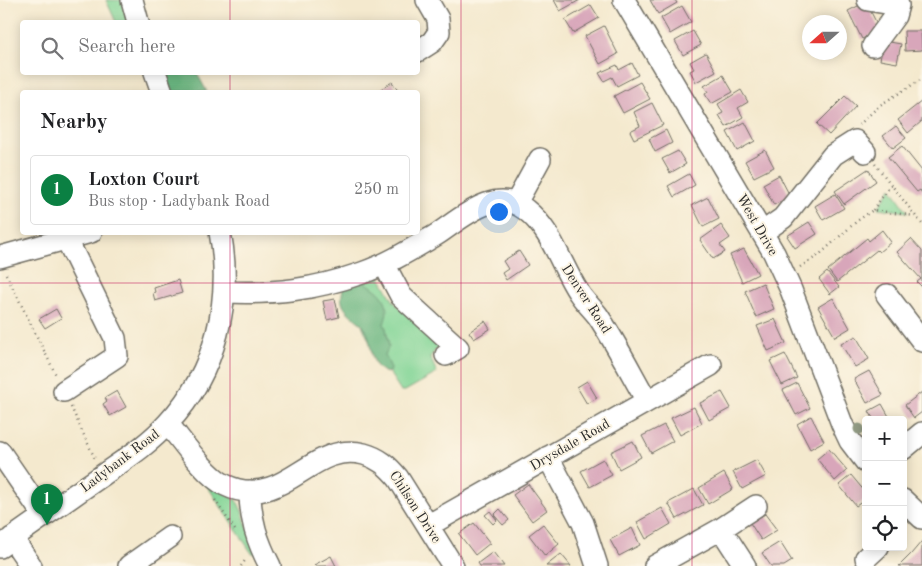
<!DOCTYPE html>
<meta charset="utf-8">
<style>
body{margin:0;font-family:"Old Standard TT",serif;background:#f6f6f6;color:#202124}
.controls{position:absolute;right:15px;bottom:15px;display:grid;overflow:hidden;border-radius:5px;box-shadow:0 2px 12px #0003}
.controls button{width:45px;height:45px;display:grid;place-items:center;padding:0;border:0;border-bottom:1px solid #e0e0e0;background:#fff;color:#202124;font:25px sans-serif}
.compass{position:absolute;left:802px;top:15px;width:45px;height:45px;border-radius:50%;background:#fff;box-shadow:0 2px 12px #0003;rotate:249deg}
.you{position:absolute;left:498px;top:211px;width:18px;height:18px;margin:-12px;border:4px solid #fff;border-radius:50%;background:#1a73e8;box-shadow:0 0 0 8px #1a73e833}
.badge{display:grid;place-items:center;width:32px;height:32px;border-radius:50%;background:#0b8043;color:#fff;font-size:16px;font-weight:700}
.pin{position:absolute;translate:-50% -41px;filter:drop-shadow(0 1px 2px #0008)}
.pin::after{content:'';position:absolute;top:26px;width:18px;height:15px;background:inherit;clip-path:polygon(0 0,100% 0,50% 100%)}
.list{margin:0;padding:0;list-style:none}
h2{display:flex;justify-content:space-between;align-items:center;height:65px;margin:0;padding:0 20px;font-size:21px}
h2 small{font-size:16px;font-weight:400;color:#757577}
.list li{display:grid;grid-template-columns:32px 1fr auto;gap:15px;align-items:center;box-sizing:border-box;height:70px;margin:0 10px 10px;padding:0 10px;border:1px solid #e0e0e0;border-radius:5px}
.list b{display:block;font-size:19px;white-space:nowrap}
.list p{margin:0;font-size:16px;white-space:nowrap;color:#757577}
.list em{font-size:16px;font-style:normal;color:#757577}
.icon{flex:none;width:28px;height:28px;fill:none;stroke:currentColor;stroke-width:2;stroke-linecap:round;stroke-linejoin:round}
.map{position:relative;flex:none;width:922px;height:566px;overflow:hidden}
.search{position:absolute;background:#fff;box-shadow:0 2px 12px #0003;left:20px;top:20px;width:400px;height:55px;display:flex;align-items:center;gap:12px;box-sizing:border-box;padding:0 18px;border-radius:5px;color:#757577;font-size:19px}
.panel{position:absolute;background:#fff;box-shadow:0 2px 12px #0003;left:20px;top:90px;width:400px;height:145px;border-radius:5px}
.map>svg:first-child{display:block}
.green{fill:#83d597;stroke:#578061}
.forest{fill:#6ab680;stroke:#4a7056}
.building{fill:#d8a6ba}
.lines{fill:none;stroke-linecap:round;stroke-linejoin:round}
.minor-casing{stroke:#716e64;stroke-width:24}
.path{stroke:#716e64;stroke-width:2.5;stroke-dasharray:1 4;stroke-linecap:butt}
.minor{stroke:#fff;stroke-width:21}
.tree{fill:#949d86}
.grid{fill:none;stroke:#c2185b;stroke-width:1;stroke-opacity:0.55}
.labels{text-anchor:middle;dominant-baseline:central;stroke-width:4;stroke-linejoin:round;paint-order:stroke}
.street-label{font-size:14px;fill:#2b2b2b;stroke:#fcf5e5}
</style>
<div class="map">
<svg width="922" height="566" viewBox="0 0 922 566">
<rect width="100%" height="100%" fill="#fcf5e5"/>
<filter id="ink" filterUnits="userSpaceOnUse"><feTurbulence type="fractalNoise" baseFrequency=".02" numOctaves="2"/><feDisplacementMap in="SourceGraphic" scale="10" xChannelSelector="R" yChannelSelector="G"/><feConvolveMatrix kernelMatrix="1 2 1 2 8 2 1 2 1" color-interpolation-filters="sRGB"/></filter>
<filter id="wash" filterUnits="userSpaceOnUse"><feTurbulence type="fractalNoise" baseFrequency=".0096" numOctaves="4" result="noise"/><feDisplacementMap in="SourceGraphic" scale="20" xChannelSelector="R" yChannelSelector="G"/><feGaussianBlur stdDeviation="1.12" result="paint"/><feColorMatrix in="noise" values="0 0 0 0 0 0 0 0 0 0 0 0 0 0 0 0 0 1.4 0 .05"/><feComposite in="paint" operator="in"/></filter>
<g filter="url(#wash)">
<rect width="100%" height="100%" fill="#f4e9ce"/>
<!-- green -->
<path class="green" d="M 106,0 L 123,0 L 130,22 L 116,22 Z
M 891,188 L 908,212 L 907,212 L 878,208 Z
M 380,277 L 394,302 L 439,346 L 430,357 L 437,373 L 405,391 L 401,391 L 370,343 L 346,288 Z
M 200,475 L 237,501 L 242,511 L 257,555 L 251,552 Z"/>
<!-- forest -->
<path class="forest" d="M 164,73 L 197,73 L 207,92 L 171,92 Z
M 361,280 C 380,291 393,300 384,324 L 386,328 L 389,346 L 385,355 L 391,368 L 388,373 C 368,369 373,344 366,330 C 361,321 349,316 344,307 C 340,301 342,294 343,288 Z"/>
<g id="blocks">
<!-- building -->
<path class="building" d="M 554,0 L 580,0 L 560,11 Z
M 650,0 L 675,0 L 677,3 L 658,14 Z
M 866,2 L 880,30 L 862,39 L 848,11 Z
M 591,5 L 599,18 L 573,33 L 565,20 Z
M 682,6 L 691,22 L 670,34 L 661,18 Z
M 604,26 L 618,54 L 600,64 L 585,36 Z
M 693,31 L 701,45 L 683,55 L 675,41 Z
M 904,31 L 921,31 L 922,50 L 905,51 Z
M 884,41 L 901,44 L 897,63 L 880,60 Z
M 706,53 L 716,71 L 696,82 L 690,71 L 694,69 L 690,62 Z
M 632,63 L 638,75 L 617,86 L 612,77 L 604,81 L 599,73 L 617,65 L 619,70 Z
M 723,75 L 733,92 L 711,104 L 705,94 L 708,92 L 704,86 Z
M 392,82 L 399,92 L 383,92 L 381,89 Z
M 640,82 L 650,99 L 623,113 L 614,96 Z
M 741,90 L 748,102 L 738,108 L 743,117 L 726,127 L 719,115 L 723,113 L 718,104 Z
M 845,96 L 856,106 L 829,135 L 817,124 Z
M 922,101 L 922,121 L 908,133 L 898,120 Z
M 652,103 L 663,125 L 634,139 L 630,131 L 640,126 L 634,112 Z
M 745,122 L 755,141 L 737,151 L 727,132 Z
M 896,126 L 906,138 L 893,148 L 883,136 Z
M 666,130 L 672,143 L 655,152 L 649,139 Z
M 902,146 L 922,171 L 922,193 L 920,190 L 917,192 L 888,157 Z
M 765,150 L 774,167 L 754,177 L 745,161 Z
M 678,151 L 686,164 L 670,173 L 662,159 Z
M 868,169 L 876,181 L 844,204 L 835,191 Z
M 689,174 L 695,185 L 674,197 L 668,186 Z
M 779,175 L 790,196 L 774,205 L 763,184 Z
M 835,194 L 844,208 L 823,220 L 815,206 Z
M 708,197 L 719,219 L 703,227 L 692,205 Z
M 809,222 L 817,234 L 795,248 L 787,236 Z
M 721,225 L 730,238 L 720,245 L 725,252 L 713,259 L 700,240 Z
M 882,230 L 891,242 L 879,252 L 877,250 L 837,282 L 828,270 L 867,238 L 869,241 Z
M 911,239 L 922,251 L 922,287 L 917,282 L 921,279 L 897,252 Z
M 744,249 L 758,274 L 742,282 L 730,255 Z
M 519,251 L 528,265 L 506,280 L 502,273 L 508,269 L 503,261 Z
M 827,272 L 839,287 L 830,294 L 819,279 Z
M 178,280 L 182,293 L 155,301 L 153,293 L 155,292 L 154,288 Z
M 763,283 L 774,309 L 756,317 L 745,291 Z
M 833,298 L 850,328 L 835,337 L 818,307 Z
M 335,299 L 339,317 L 327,320 L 323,301 Z
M 56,309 L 61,318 L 45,328 L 39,319 Z
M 775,319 L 786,343 L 768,351 L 757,326 Z
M 485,321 L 490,329 L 474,339 L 469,332 Z
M 856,336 L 869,359 L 855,367 L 841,344 Z
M 785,354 L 797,378 L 782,385 L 770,361 Z
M 869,371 L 883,395 L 867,403 L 854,379 Z
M 587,381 L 597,398 L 587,404 L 577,387 Z
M 797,383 L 810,408 L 796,415 L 783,390 Z
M 117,391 L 126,407 L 110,416 L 103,404 L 107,401 L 105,398 Z
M 722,392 L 731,408 L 709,420 L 700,403 Z
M 922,392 L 922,412 L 914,418 L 905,405 Z
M 882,404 L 891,420 L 874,420 L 869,411 Z
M 694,407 L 702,423 L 680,435 L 671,418 Z
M 811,416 L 824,441 L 810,449 L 797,424 Z
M 664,425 L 673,441 L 651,453 L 642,436 Z
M 633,441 L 641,457 L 619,469 L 611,452 Z
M 829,449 L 847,470 L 835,481 L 817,459 Z
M 603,459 L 612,475 L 590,487 L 581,471 Z
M 757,460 L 766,476 L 742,489 L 733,472 Z
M 724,473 L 733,489 L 708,504 L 699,488 Z
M 851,475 L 866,493 L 866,499 L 856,506 L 839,485 Z
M 528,484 L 547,510 L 532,521 L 513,495 Z
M 694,489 L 703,505 L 677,519 L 668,503 Z
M 662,508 L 671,524 L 646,539 L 637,522 Z
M 500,509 L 509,520 L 503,525 L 494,515 Z
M 490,511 L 497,520 L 493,524 L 485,515 Z
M 765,514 L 777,530 L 761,540 L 750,523 Z
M 474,523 L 490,543 L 475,555 L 459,534 Z
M 543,524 L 559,544 L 545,556 L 529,535 Z
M 632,528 L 640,545 L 619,556 L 610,540 Z
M 922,541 L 922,566 L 899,566 L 911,554 Z
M 780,542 L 792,561 L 784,566 L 771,566 L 762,553 Z
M 493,552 L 504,566 L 480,566 L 478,563 Z
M 561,554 L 571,566 L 546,566 Z
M 331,556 L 336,566 L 315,566 L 314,565 Z"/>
</g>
</g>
<g filter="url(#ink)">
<use href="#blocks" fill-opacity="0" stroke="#716e64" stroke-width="1"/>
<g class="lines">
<!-- minor casing -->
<g class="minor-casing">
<path id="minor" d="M 132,0 L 138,22
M 624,0 L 774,253 L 791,290 L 842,424 L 850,441 L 866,462
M 868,0 L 898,5
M 873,46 L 895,16 L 898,5
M 418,51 L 432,42 L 439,32 L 438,19 L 427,0
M 155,72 L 162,92
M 516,203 L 540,159
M 763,232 L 783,218 L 833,155 L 855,141 L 865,152
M 0,257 L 91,232
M 384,264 L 401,296 L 458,348 L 446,355
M 224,292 C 276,294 313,290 362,273 C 388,264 412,249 436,235 C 461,219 495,185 526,210 C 552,230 561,266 579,293 C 584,301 592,308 598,316 C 616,343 631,373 647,401
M 887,295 L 922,341
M 64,391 L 117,356 L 115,338 L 67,240
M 168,424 C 182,441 206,476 225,485 C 239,492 255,493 270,488 C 302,477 326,444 364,454 C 379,458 388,466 398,478 L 453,566
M 903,449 L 922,433
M 0,452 L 44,516
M 548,457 L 583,523 L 597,566
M 250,491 C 250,519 257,541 270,566
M 903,500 L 922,518
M 429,525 L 711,365
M 721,529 L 745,566
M 12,538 L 31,566
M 0,547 C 33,523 67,500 100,477 C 124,460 148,445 168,423 C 216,372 233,300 220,232
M 866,558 L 878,547
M 129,566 L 170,537
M 655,566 L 721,529 L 756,506"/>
</g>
<!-- path -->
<path class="path" d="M 859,125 L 880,105 L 922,79
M 875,164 L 922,224
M 873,210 L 891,185
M 800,267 L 819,255 L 857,221 L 873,210 L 915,216
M 6,274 L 56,375
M 71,407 L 95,459
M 215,500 L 237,533
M 241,566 L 246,559"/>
<!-- minor -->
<use href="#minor" class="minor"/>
</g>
<!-- trees -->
<circle class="tree" cx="859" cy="429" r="5.5"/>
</g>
<!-- grid -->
<path class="grid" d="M 230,0 L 230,22M 461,0 L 461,566M 692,0 L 692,566M 230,72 L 230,92M 230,232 L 230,566M 0,283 L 922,283"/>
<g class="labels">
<!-- street labels -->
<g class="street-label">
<text transform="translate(757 225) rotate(60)">West Drive</text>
<text transform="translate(586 299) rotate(57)">Denver Road</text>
<text transform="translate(570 445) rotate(-30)">Drysdale Road</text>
<text transform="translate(120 461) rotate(-37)">Ladybank Road</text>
<text transform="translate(415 507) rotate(57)">Chilson Drive</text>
</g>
</g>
</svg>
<div class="controls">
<button>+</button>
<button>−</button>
<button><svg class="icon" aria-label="locate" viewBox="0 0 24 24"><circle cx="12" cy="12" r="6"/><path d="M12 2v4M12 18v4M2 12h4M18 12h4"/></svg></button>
</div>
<svg class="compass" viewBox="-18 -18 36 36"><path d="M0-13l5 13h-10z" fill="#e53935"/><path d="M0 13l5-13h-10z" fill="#757577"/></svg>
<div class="you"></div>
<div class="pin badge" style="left:47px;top:525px">1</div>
<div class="search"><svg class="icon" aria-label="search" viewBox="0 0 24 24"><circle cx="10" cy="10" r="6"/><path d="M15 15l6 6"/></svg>Search here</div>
<section class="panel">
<h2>Nearby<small></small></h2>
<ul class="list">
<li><span class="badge">1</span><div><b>Loxton Court</b><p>Bus stop · Ladybank Road</p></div><em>250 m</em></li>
</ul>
</section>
</div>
